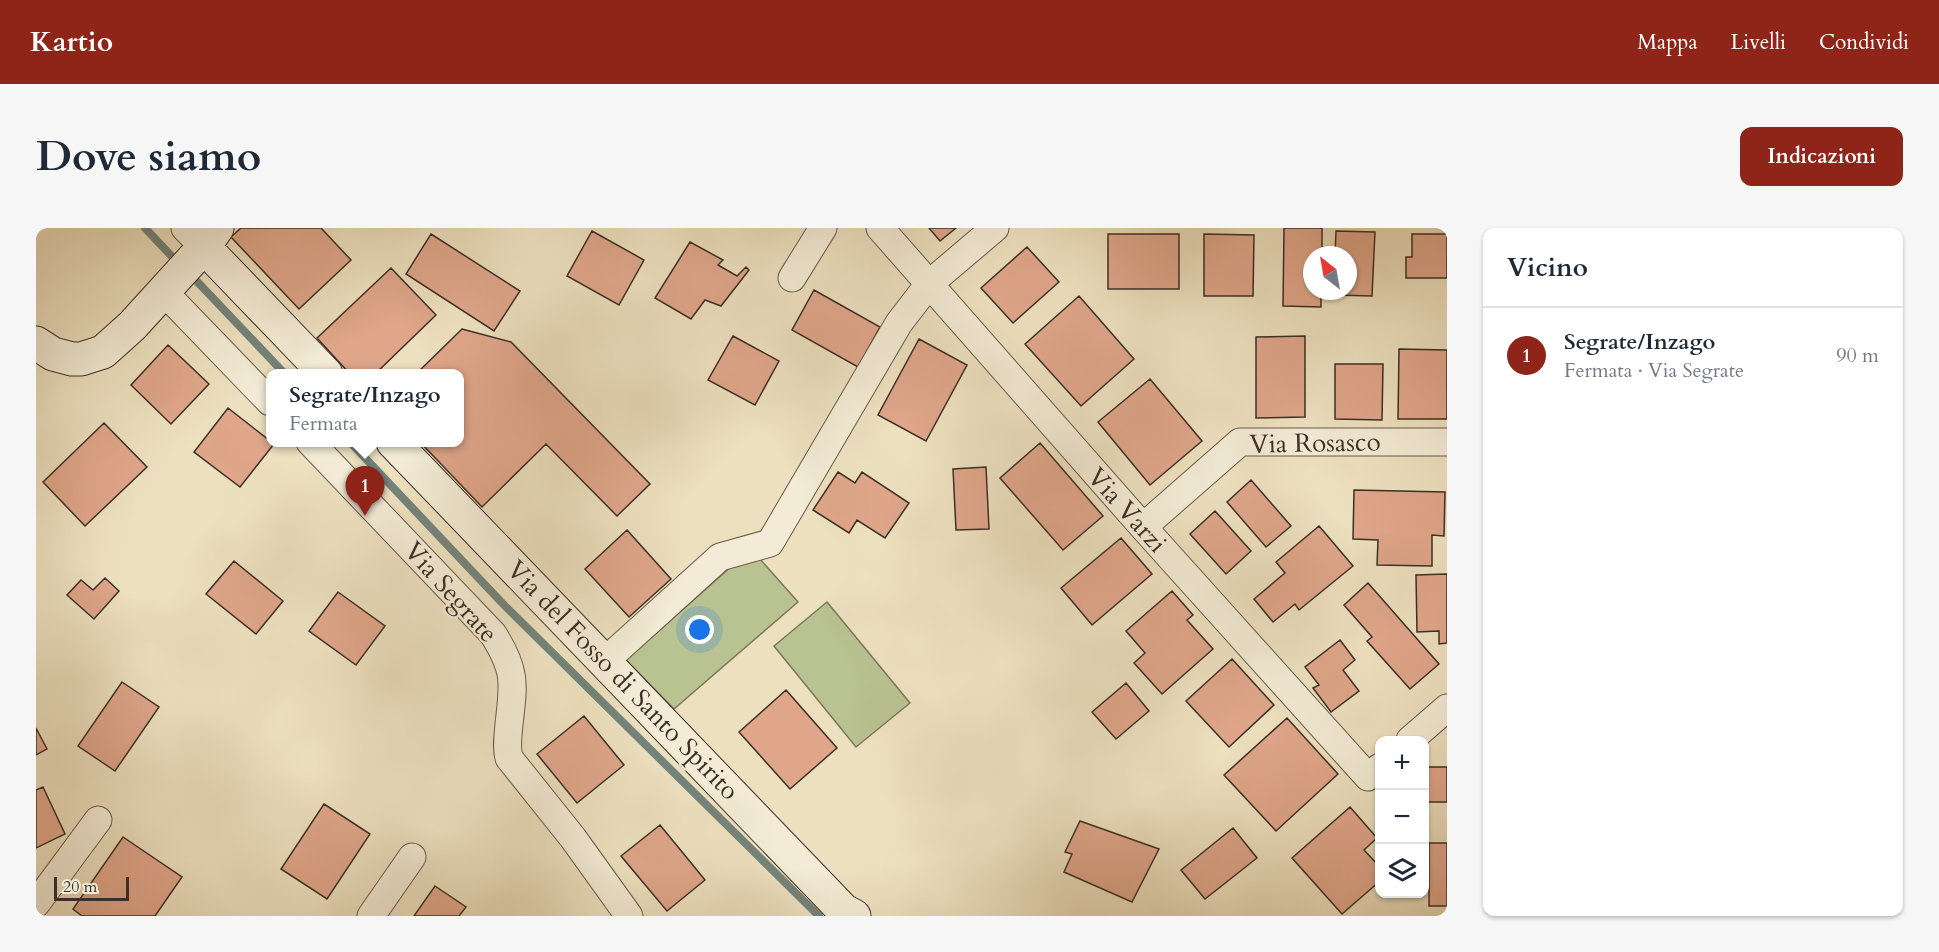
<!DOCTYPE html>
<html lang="it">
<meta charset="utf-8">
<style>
body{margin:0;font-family:Cardo,serif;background:#f6f6f7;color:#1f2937}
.controls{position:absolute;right:18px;bottom:18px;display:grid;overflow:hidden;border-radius:12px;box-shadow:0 2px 4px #0004}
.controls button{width:54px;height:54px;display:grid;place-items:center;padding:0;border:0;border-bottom:2px solid #e0e1e3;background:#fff;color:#1f2937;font:30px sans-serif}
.compass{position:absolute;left:1267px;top:18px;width:54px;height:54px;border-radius:50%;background:#fff;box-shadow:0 2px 4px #0004;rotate:329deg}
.scale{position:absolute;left:18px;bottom:15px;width:75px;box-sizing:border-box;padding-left:6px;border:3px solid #3d2f26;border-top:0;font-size:16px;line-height:21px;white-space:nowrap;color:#3d2f26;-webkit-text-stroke:4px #f3ebd5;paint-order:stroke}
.you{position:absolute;left:664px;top:402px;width:21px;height:21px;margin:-15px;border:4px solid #fff;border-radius:50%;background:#1a73e8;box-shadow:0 0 0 9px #1a73e833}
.badge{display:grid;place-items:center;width:39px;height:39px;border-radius:50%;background:#8f2418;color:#fff;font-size:20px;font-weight:700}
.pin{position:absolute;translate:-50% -50px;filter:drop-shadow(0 2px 3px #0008)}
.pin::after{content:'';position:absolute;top:32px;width:21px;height:18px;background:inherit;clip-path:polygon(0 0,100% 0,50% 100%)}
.popup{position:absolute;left:230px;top:141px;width:198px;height:78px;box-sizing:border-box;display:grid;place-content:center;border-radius:12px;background:#fff;filter:drop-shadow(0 2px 4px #0005);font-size:20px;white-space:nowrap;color:#747a83}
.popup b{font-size:22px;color:#1f2937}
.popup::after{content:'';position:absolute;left:50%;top:100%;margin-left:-12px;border:12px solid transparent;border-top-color:#fff}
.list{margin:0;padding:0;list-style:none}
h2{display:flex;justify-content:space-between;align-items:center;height:78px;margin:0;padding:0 24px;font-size:26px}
h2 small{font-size:20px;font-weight:400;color:#747a83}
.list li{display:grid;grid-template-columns:39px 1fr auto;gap:18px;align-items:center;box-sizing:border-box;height:96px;padding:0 24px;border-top:2px solid #e0e1e3}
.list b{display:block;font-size:22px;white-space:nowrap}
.list p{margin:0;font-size:20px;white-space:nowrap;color:#747a83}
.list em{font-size:20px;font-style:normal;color:#747a83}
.icon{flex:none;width:33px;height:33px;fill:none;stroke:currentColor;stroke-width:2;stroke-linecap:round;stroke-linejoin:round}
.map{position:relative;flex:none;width:1411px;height:688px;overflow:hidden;border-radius:12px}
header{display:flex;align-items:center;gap:36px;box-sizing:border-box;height:84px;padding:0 30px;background:#8f2418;color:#fff}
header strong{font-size:28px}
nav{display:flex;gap:33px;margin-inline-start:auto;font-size:21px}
.intro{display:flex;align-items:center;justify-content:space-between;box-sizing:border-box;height:144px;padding:0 36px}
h1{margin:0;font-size:42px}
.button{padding:15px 27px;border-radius:12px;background:#8f2418;color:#fff;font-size:21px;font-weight:700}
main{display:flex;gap:36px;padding:0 36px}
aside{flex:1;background:#fff;border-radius:12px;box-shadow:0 2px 4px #0004}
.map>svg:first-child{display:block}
.green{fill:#b9c291;stroke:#7b785c;stroke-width:1.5}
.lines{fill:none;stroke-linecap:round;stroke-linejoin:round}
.stream{stroke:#74847b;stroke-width:8}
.building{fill:#dfa68a;stroke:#3d2f26;stroke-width:1.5}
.street-casing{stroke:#695b4c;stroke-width:29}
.secondary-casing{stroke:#3d2f26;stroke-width:35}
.street{stroke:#f3ebd5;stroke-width:27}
.secondary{stroke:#f3ebd5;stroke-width:33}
.labels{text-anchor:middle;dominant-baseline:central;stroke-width:4.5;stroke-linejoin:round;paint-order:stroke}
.street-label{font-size:26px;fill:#3d2f26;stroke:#f3ebd5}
</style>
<header>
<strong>Kartio</strong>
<nav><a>Mappa</a><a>Livelli</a><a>Condividi</a></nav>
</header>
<div class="intro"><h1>Dove siamo</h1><a class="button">Indicazioni</a></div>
<main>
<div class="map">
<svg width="1411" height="688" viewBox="0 0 1411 688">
<rect width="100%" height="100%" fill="#ede0bf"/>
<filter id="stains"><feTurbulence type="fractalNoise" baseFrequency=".00333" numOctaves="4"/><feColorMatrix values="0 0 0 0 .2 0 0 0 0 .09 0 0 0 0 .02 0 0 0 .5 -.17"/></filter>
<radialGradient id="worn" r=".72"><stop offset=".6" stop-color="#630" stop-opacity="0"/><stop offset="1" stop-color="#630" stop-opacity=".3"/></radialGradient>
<!-- green -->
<path class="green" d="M 715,321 L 762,374 L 638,481 L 590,432 Z
M 791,374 L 874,475 L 820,519 L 738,418 Z"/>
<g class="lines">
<!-- stream -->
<path class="stream" d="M 109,0 L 143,36
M 154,46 L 249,146
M 314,214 L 469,378 L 783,688"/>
</g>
<!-- building -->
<path class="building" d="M 205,0 L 285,0 L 315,32 L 263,81 L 195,9 Z
M 893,0 L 920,0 L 904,13 Z
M 1248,0 L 1286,0 L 1286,27 L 1276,27 L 1276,63 L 1285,63 L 1285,79 L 1247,78 Z
M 556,3 L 608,32 L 583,77 L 531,48 Z
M 1300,3 L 1339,4 L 1336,68 L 1298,67 L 1298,63 L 1312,63 L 1312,27 L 1299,27 Z
M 395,6 L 484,63 L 458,103 L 370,46 Z
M 1072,6 L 1143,6 L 1143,61 L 1072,61 Z
M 1168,6 L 1218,7 L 1217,68 L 1168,68 Z
M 1376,6 L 1411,6 L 1411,50 L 1370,50 L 1370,29 L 1376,29 Z
M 654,14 L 687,32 L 682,37 L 701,48 L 710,39 L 713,42 L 685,78 L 669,72 L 655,91 L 619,70 Z
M 991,19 L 1023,54 L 977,95 L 945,60 Z
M 355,40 L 400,87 L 339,146 L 314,146 L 281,110 Z
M 778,62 L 844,99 L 822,139 L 756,102 Z
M 1043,68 L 1098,131 L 1045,178 L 989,116 Z
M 426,101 L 475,114 L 614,256 L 581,288 L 510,216 L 446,279 L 384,214 L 424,214 L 424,146 L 380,146 Z
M 697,108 L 743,133 L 719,177 L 672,152 Z
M 1269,108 L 1269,189 L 1220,190 L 1220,109 Z
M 883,111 L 931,137 L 890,213 L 842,187 Z
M 132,117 L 173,156 L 135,196 L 95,157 Z
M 1363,121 L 1411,122 L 1411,191 L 1362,191 Z
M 1299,136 L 1347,136 L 1346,192 L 1299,191 Z
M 1114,151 L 1166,213 L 1114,257 L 1062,194 Z
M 192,180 L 238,216 L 204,259 L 158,224 Z
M 68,195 L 111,239 L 49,298 L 7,254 Z
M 1004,215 L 1067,288 L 1027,322 L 964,250 Z
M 950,239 L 953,301 L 920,302 L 917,241 Z
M 802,244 L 819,255 L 826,244 L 873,275 L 849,310 L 821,292 L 813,305 L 777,282 Z
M 1215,252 L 1255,298 L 1230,319 L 1191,274 Z
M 1318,262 L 1409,264 L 1408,308 L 1396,307 L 1396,338 L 1341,337 L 1342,312 L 1317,311 Z
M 1179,283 L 1215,323 L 1190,346 L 1154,306 Z
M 1283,298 L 1317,338 L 1263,382 L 1259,376 L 1237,394 L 1218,371 L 1249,345 L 1240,334 Z
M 591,302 L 635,351 L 593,389 L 549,341 Z
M 1085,310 L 1116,346 L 1056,397 L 1025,360 Z
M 198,333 L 247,373 L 220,406 L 170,366 Z
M 1411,346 L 1411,415 L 1403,416 L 1403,403 L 1381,404 L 1380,347 Z
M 69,350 L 83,363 L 58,391 L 31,367 L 45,352 L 57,362 Z
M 1332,355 L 1403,436 L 1374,461 L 1331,413 L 1336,409 L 1308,377 Z
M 1136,363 L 1157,387 L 1151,392 L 1177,421 L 1126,466 L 1098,435 L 1109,425 L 1090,403 Z
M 302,364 L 349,398 L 320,437 L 273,403 Z
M 1304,412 L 1319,432 L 1307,442 L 1323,463 L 1295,484 L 1277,460 L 1283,457 L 1269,439 Z
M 1196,431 L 1238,477 L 1193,519 L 1150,473 Z
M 86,454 L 123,479 L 79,543 L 42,518 Z
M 1090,455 L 1113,483 L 1080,511 L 1056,484 Z
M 750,462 L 801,520 L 754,561 L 703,504 Z
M 548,488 L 588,537 L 541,575 L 501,526 Z
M 1251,490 L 1302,546 L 1240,603 L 1188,547 Z
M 0,500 L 11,521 L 0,527 Z
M 1391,539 L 1411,539 L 1411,574 L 1388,574 Z
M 7,559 L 29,606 L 0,620 L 0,562 Z
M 288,576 L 334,606 L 291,671 L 245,641 Z
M 1314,579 L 1341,610 L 1328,622 L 1344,639 L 1344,653 L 1306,686 L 1256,630 Z
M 1044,593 L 1123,621 L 1096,674 L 1028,644 L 1036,626 L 1029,624 Z
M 624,597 L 669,652 L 631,683 L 585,628 Z
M 1197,600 L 1221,630 L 1169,671 L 1145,642 Z
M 87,609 L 146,649 L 119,688 L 46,688 L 37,681 Z
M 1393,615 L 1411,615 L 1411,678 L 1393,678 Z
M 399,658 L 430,679 L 423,688 L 378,688 Z"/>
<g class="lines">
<!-- street casing -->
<g class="street-casing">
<path id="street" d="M 149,0 L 168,19
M 844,0 L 1107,299 L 1332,549 L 1344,539
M 756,50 L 787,0
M 127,63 L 234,174
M 274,214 L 457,406 C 480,442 478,455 473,496 C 472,508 470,519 473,530 L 537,610 L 593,688
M 1107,299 L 1204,214 L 1411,214
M 569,433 L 684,329 L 734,315 L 863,95 L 893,56 L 959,0
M 1374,512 L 1411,480
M 0,676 L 62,592
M 335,688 L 376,629"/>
</g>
<!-- secondary casing -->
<g class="secondary-casing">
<path id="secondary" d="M 168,19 L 290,146
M 0,115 L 17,126 L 36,131 L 45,131 L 67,124 L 96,98 L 168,19 L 181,0
M 357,214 L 807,682 L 818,688"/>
</g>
<!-- street -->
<use href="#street" class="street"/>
<!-- secondary -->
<use href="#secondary" class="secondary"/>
</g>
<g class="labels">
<!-- street labels -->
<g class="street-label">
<text transform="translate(1279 215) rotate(-1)">Via Rosasco</text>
<text transform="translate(1091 282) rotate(48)">Via Varzi</text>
<text transform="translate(415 364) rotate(48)">Via Segrate</text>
<text transform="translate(587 452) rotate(46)">Via del Fosso di Santo Spirito</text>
</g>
</g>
<rect width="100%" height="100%" filter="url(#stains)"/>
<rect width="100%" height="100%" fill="url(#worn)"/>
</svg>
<div class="controls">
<button>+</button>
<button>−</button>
<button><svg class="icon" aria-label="layers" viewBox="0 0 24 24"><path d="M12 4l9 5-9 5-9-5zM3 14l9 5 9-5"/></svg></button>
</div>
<svg class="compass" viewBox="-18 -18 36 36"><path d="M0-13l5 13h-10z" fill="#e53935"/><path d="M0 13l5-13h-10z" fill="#747a83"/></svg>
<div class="scale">20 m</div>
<div class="you"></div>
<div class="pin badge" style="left:329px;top:288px">1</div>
<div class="popup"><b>Segrate/Inzago</b>Fermata</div>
</div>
<aside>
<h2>Vicino<small></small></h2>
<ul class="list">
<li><span class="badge">1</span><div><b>Segrate/Inzago</b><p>Fermata · Via Segrate</p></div><em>90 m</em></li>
</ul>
</aside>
</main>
